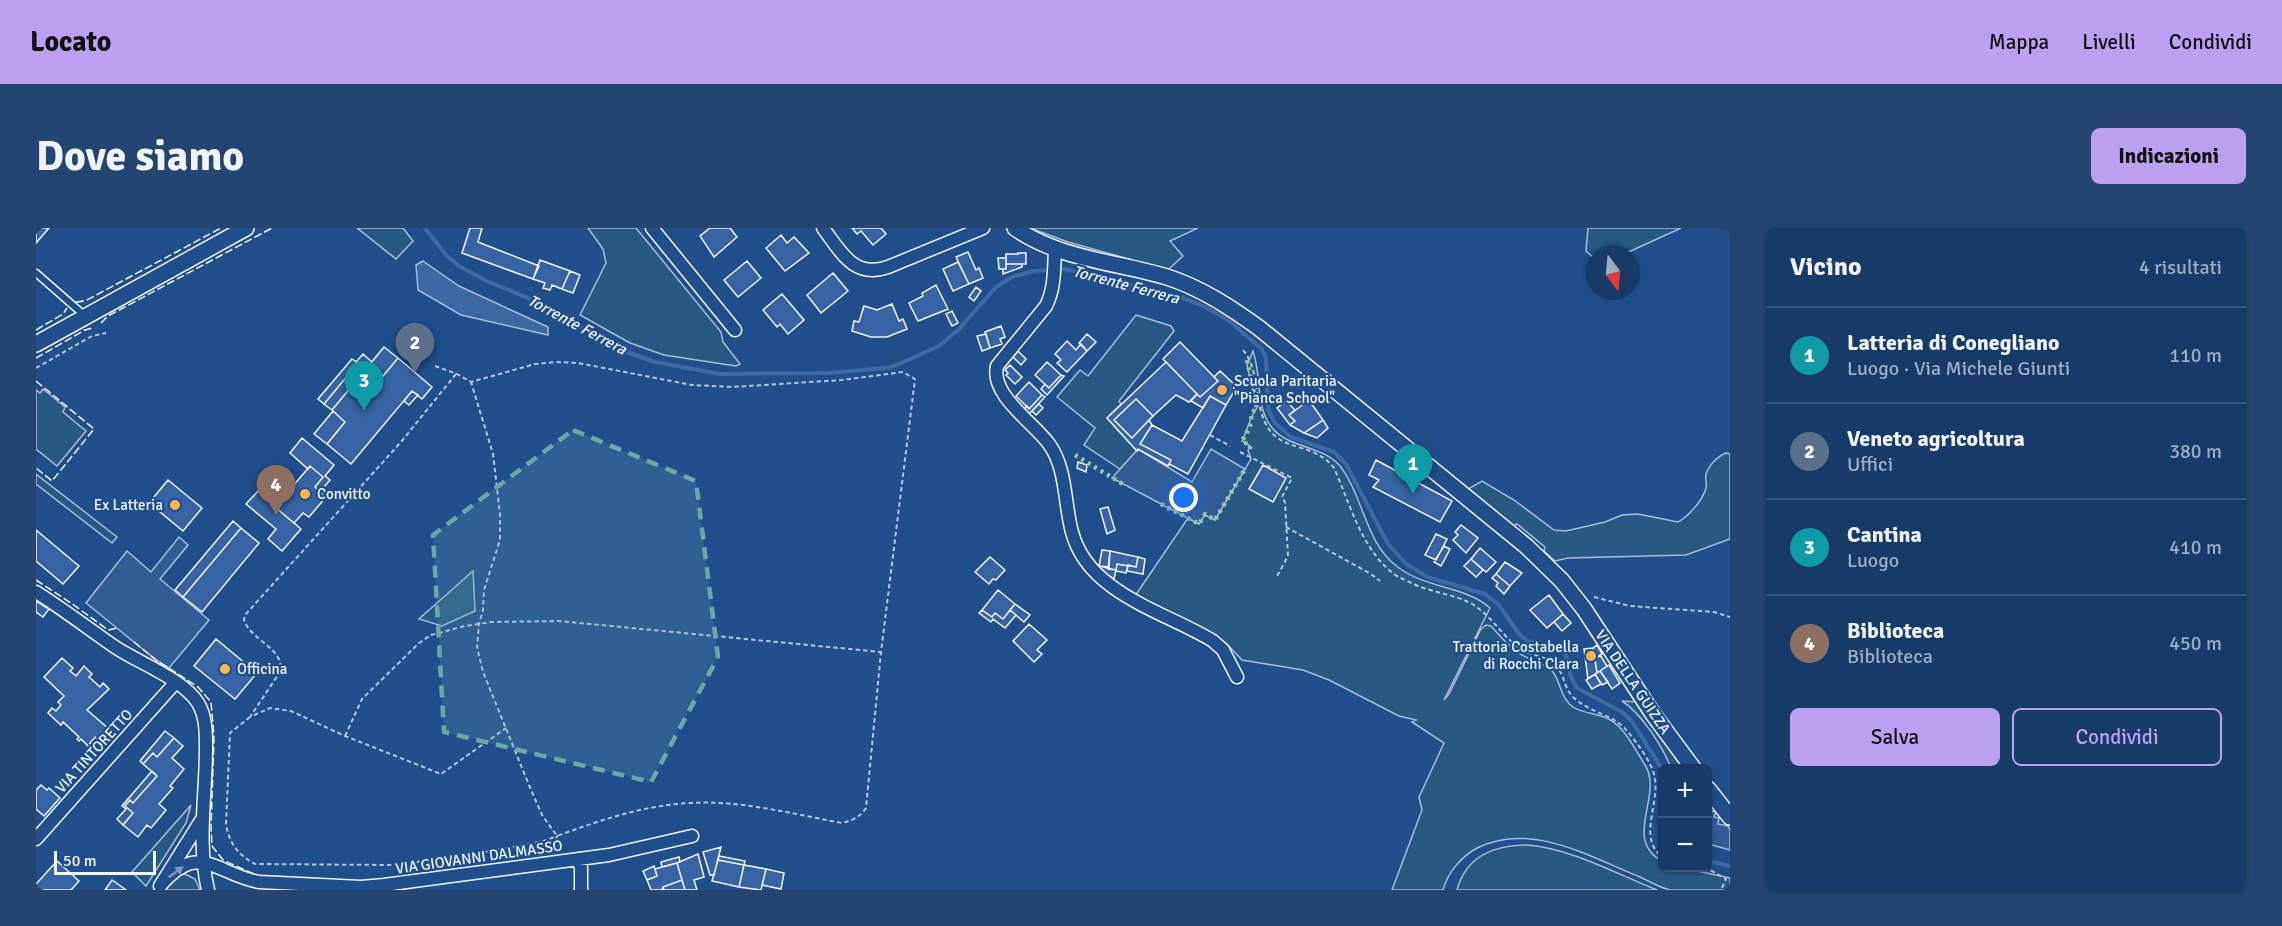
<!DOCTYPE html>
<html lang="it">
<meta charset="utf-8">
<style>
body{margin:0;font-family:Signika,sans-serif;background:#244571;color:#f1f3f6}
.controls{position:absolute;right:18px;bottom:18px;display:grid;overflow:hidden;border-radius:9px;box-shadow:0 2px 4px #0004}
.controls button{width:54px;height:54px;display:grid;place-items:center;padding:0;border:0;border-bottom:2px solid #36547d;background:#173a69;color:#f1f3f6;font:30px sans-serif}
.compass{position:absolute;left:1550px;top:18px;width:54px;height:54px;border-radius:50%;background:#173a69;box-shadow:0 2px 4px #0004;rotate:164deg}
.scale{position:absolute;left:18px;bottom:15px;width:102px;box-sizing:border-box;padding-left:6px;border:3px solid #f2f6ff;border-top:0;font-size:16px;line-height:21px;white-space:nowrap;color:#f2f6ff;-webkit-text-stroke:4px #1f4e8c;paint-order:stroke}
.you{position:absolute;left:1148px;top:270px;width:21px;height:21px;margin:-15px;border:4px solid #fff;border-radius:50%;background:#1a73e8;box-shadow:0 0 0 9px #1a73e833}
.badge{display:grid;place-items:center;width:39px;height:39px;border-radius:50%;background:#bca0f2;color:#fff;font-size:20px;font-weight:700}
.pin{position:absolute;translate:-50% -50px;filter:drop-shadow(0 2px 3px #0008)}
.pin::after{content:'';position:absolute;top:32px;width:21px;height:18px;background:inherit;clip-path:polygon(0 0,100% 0,50% 100%)}
.list{margin:0;padding:0;list-style:none}
h2{display:flex;justify-content:space-between;align-items:center;height:78px;margin:0;padding:0 24px;font-size:26px}
h2 small{font-size:20px;font-weight:400;color:#9eadc0}
.list li{display:grid;grid-template-columns:39px 1fr auto;gap:18px;align-items:center;box-sizing:border-box;height:96px;padding:0 24px;border-top:2px solid #36547d}
.list b{display:block;font-size:22px;white-space:nowrap}
.list p{margin:0;font-size:20px;white-space:nowrap;color:#9eadc0}
.list em{font-size:20px;font-style:normal;color:#9eadc0}
.actions{display:flex;gap:12px;padding:18px 24px}
.actions a{flex:1;padding:14px 0;border:2px solid #bca0f2;border-radius:9px;text-align:center;font-size:21px;color:#bca0f2}
.actions .main{background:#bca0f2;color:#111}
.map{position:relative;flex:none;width:1694px;height:662px;overflow:hidden;border-radius:9px}
header{display:flex;align-items:center;gap:36px;box-sizing:border-box;height:84px;padding:0 30px;background:#bca0f2;color:#111}
header strong{font-size:28px}
nav{display:flex;gap:33px;margin-inline-start:auto;font-size:21px}
.intro{display:flex;align-items:center;justify-content:space-between;box-sizing:border-box;height:144px;padding:0 36px}
h1{margin:0;font-size:42px}
.button{padding:15px 27px;border-radius:9px;background:#bca0f2;color:#111;font-size:21px;font-weight:700}
main{display:flex;gap:36px;padding:0 36px}
aside{flex:1;background:#173a69;border-radius:9px;box-shadow:0 2px 4px #0004}
.map>svg:first-child{display:block}
.green{fill:#245a82;stroke:#a8bbd7;stroke-width:1.5}
.parking{fill:#305b95;stroke:#a8bbd7;stroke-width:1.5}
.water{fill:#3b69a3;stroke:#a8bbd7;stroke-width:1.5}
.lines{fill:none;stroke-linecap:round;stroke-linejoin:round}
.stream{stroke:#3b69a3;stroke-width:4}
.building{fill:#3563a3;stroke:#f2f6ff;stroke-width:1.5}
.service-casing{stroke:#f2f6ff;stroke-width:9}
.minor-casing{stroke:#f2f6ff;stroke-width:15}
.tertiary-casing{stroke:#f2f6ff;stroke-width:18}
.path{stroke:#b3c4dc;stroke-width:2;stroke-dasharray:4.5 3;stroke-linecap:butt}
.service{stroke:#1f4e8c;stroke-width:6}
.minor{stroke:#1f4e8c;stroke-width:12}
.tertiary{stroke:#1f4e8c;stroke-width:15}
.hedge{stroke:#97c8a6;stroke-width:4.5;stroke-dasharray:3 4.5;stroke-linecap:butt}
.fence{stroke:#f2f6ff;stroke-width:1.5;stroke-dasharray:8 3;stroke-linecap:butt}
.oneway{fill:#7e9ac0}
.marked{fill:#6aa9a8;fill-opacity:0.2;stroke:#6aa9a8;stroke-width:4.5;stroke-dasharray:12 8;stroke-linejoin:round}
.poi-dot{fill:#ffb74d;stroke:#1f4e8c;stroke-width:2}
.labels{text-anchor:middle;dominant-baseline:central;stroke-width:4.5;stroke-linejoin:round;paint-order:stroke}
.poi-label{font-size:15px;fill:#f2f6ff;stroke:#1f4e8c;text-anchor:start}
.street-label{font-size:15px;fill:#f2f6ff;stroke:#1f4e8c}
.water-label{font-size:16px;font-style:italic;fill:#f2f6ff;stroke:#1f4e8c}
</style>
<header>
<strong>Locato</strong>
<nav><a>Mappa</a><a>Livelli</a><a>Condividi</a></nav>
</header>
<div class="intro"><h1>Dove siamo</h1><a class="button">Indicazioni</a></div>
<main>
<div class="map">
<svg width="1694" height="662" viewBox="0 0 1694 662">
<rect width="100%" height="100%" fill="#1f4e8c"/>
<!-- green -->
<path class="green" d="M 321,0 L 367,0 L 377,13 L 360,31 Z
M 552,0 L 600,0 L 685,104 L 687,114 L 704,136 L 700,138 L 628,127 L 594,115 L 544,87 L 570,35 L 567,21 Z
M 994,0 L 1162,0 L 1134,13 L 1147,28 L 1132,42 L 1032,14 Z
M 1552,0 L 1645,0 L 1586,27 L 1559,27 L 1559,31 L 1550,23 Z
M 1100,87 L 1135,98 L 1138,103 L 1083,173 L 1085,176 L 1071,190 L 1101,223 L 1084,241 L 1048,217 L 1059,200 L 1021,169 L 1044,142 L 1052,148 Z
M 1217,123 C 1225,145 1220,173 1232,194 C 1248,222 1285,215 1304,238 C 1328,269 1329,316 1363,340 C 1392,361 1429,358 1454,380 L 1408,472 L 1413,466 L 1445,401 L 1450,397 L 1455,398 C 1463,407 1471,417 1481,424 C 1492,432 1508,434 1517,444 C 1525,455 1525,471 1537,479 C 1546,485 1558,485 1568,489 C 1588,496 1598,520 1609,537 C 1628,567 1586,611 1626,633 L 1626,640 L 1647,640 L 1694,650 L 1694,662 C 1676,662 1650,662 1634,662 C 1624,660 1613,653 1604,649 C 1554,629 1495,593 1441,620 C 1425,629 1412,644 1407,662 L 1356,662 L 1386,582 L 1383,569 L 1408,515 L 1376,494 L 1380,492 L 1363,488 L 1293,452 L 1267,442 L 1206,432 L 1191,416 L 1182,410 L 1099,368 L 1152,290 L 1163,296 L 1169,286 L 1179,292 L 1215,231 L 1212,222 L 1214,218 L 1206,213 C 1210,205 1216,184 1221,180 L 1211,137 Z
M 7,161 L 29,179 L 27,184 L 50,203 L 21,238 L 0,221 L 0,162 L 4,165 Z
M 1690,225 L 1694,226 L 1694,311 L 1650,327 L 1532,330 L 1519,333 L 1508,323 L 1509,319 L 1481,296 L 1477,298 L 1432,261 L 1446,253 L 1478,272 L 1518,302 L 1530,303 L 1569,294 L 1586,287 L 1602,286 L 1642,294 C 1652,289 1667,272 1670,260 C 1671,255 1669,251 1670,246 C 1673,237 1682,228 1690,225 Z
M 0,246 L 81,309 L 76,315 L 0,256 Z
M 437,343 L 439,383 L 406,398 L 383,391 Z
M 1586,473 L 1601,474 L 1647,540 L 1635,540 C 1627,519 1605,485 1586,473 Z
M 155,577 L 150,595 L 110,658 L 96,644 Z
M 1491,617 C 1534,620 1581,646 1621,662 L 1421,662 C 1430,628 1459,617 1491,617 Z
M 149,646 L 159,651 L 164,662 L 129,662 C 134,655 139,647 149,646 Z"/>
<!-- parking -->
<path class="parking" d="M 1102,221 L 1156,254 L 1175,221 L 1209,241 L 1179,292 L 1169,287 L 1163,296 L 1076,250 Z
M 143,309 L 152,317 L 124,351 L 173,392 L 133,440 L 120,432 L 50,375 L 91,323 L 115,344 Z
M 1672,582 L 1680,584 L 1678,589 L 1683,590 L 1682,596 L 1692,598 L 1694,602 L 1694,622 L 1672,616 Z"/>
<!-- water -->
<path class="water" d="M 387,33 L 423,58 L 512,99 L 512,107 L 425,87 L 382,62 L 380,37 Z"/>
<g class="lines">
<!-- stream -->
<path class="stream" d="M 389,0 L 410,27 L 423,38 L 451,53 L 506,76 L 580,120 L 619,134 L 684,146 L 793,145 L 850,140 L 861,137 L 903,118 L 923,101 L 960,59 L 976,49 L 998,43 L 1028,41 L 1144,69 L 1163,76 L 1191,91 L 1226,121 L 1230,130 L 1232,181 L 1239,195 L 1255,209 L 1298,224 L 1310,236 L 1352,316 L 1369,335 L 1391,349 L 1449,366 L 1462,376 L 1484,407 L 1491,413 L 1521,419 L 1529,424 L 1535,449 L 1541,460 L 1586,484 L 1595,492 L 1626,541
M 1626,584 L 1625,594 L 1626,611
M 1672,633 L 1694,638"/>
</g>
<!-- building -->
<path class="building" d="M 0,0 L 13,0 L 0,15 Z
M 434,0 L 446,0 L 442,14 L 503,38 L 497,51 L 426,25 Z
M 674,0 L 694,0 L 701,9 L 678,29 L 664,8 Z
M 816,0 L 845,0 L 850,6 L 837,17 L 825,3 L 821,6 Z
M 745,7 L 751,15 L 758,9 L 773,25 L 749,43 L 730,20 Z
M 932,24 L 940,42 L 943,40 L 947,50 L 933,56 L 920,29 Z
M 982,25 L 990,25 L 990,36 L 970,36 L 970,26 L 982,26 Z
M 962,30 L 970,30 L 970,41 L 963,41 Z
M 504,32 L 534,43 L 526,61 L 516,57 L 514,62 L 507,60 L 509,55 L 497,51 Z
M 711,33 L 725,50 L 702,69 L 688,52 Z
M 922,34 L 933,56 L 917,63 L 907,41 Z
M 970,36 L 986,36 L 986,39 L 967,46 L 967,41 L 970,41 Z
M 534,43 L 544,47 L 537,65 L 526,61 Z
M 797,45 L 812,63 L 785,85 L 771,67 Z
M 900,57 L 912,81 L 882,93 L 873,75 L 887,68 L 886,65 Z
M 940,59 L 945,63 L 938,73 L 933,69 Z
M 746,66 L 768,92 L 752,106 L 744,96 L 741,99 L 727,82 Z
M 856,76 L 863,93 L 867,91 L 871,101 L 851,109 L 835,109 L 816,103 L 818,93 L 823,94 L 828,78 L 841,82 Z
M 916,83 L 922,95 L 916,98 L 910,86 Z
M 965,98 L 969,109 L 964,111 L 966,116 L 954,120 L 949,104 Z
M 950,106 L 954,120 L 946,123 L 941,108 Z
M 1051,106 L 1060,114 L 1051,123 L 1043,115 Z
M 1031,113 L 1040,122 L 1045,116 L 1051,123 L 1031,144 L 1021,135 L 1025,132 L 1019,126 Z
M 1144,114 L 1182,153 L 1164,169 L 1127,131 Z
M 348,119 L 362,130 L 343,153 L 330,141 Z
M 982,123 L 990,131 L 985,137 L 977,129 Z
M 327,126 L 336,134 L 330,141 L 320,134 Z
M 362,130 L 396,159 L 386,171 L 376,163 L 315,236 L 291,216 L 309,194 L 296,182 L 330,141 L 343,153 Z
M 316,131 L 322,135 L 288,176 L 282,171 Z
M 1011,134 L 1025,147 L 1013,160 L 999,147 Z
M 1130,134 L 1161,166 L 1153,174 L 1140,167 L 1117,188 L 1100,171 L 1078,192 L 1096,210 L 1113,192 L 1116,197 L 1104,216 L 1135,232 L 1132,238 L 1102,221 L 1101,223 L 1071,190 Z
M 322,135 L 330,141 L 296,182 L 288,176 Z
M 974,137 L 986,149 L 979,156 L 970,147 L 972,145 L 969,142 Z
M 1184,143 L 1199,157 L 1198,160 L 1199,162 L 1190,177 L 1174,168 L 1167,180 L 1155,173 L 1161,166 L 1164,169 L 1182,153 L 1178,149 Z
M 1025,147 L 1028,148 L 1011,167 L 1005,161 L 1009,156 L 1013,160 Z
M 993,154 L 1006,167 L 993,181 L 980,168 Z
M 376,163 L 382,167 L 373,177 L 368,173 Z
M 1006,167 L 1009,169 L 992,187 L 987,182 L 991,178 L 993,181 Z
M 1174,168 L 1190,177 L 1152,246 L 1133,236 L 1135,232 L 1104,216 L 1116,197 L 1146,213 Z
M 1100,171 L 1117,188 L 1096,210 L 1078,192 Z
M 1273,172 L 1287,192 L 1268,205 L 1254,197 L 1259,193 L 1253,187 Z
M 1250,173 L 1259,182 L 1253,187 L 1259,193 L 1254,197 L 1241,180 Z
M 1003,176 L 1007,180 L 1000,187 L 996,183 Z
M 297,183 L 309,194 L 291,216 L 278,206 Z
M 1287,192 L 1292,200 L 1281,210 L 1268,205 Z
M 266,210 L 298,237 L 289,248 L 294,252 L 284,264 L 279,259 L 287,249 L 274,238 L 272,241 L 254,225 Z
M 1340,232 L 1416,273 L 1404,294 L 1337,259 L 1343,252 L 1333,247 Z
M 1042,234 L 1051,237 L 1050,244 L 1041,240 Z
M 1227,237 L 1250,250 L 1237,274 L 1213,261 Z
M 274,238 L 287,249 L 279,259 L 290,269 L 273,289 L 267,285 L 258,295 L 239,279 Z
M 132,252 L 166,280 L 147,303 L 113,275 Z
M 223,262 L 241,277 L 239,279 L 265,301 L 246,323 L 232,311 L 240,301 L 210,276 Z
M 1072,279 L 1079,302 L 1071,306 L 1064,281 Z
M 197,293 L 205,300 L 147,369 L 139,362 Z
M 1425,297 L 1442,310 L 1430,325 L 1417,312 L 1422,307 L 1419,304 Z
M 205,300 L 223,315 L 166,384 L 147,369 Z
M 0,302 L 43,338 L 27,356 L 0,333 Z
M 1400,306 L 1411,311 L 1400,332 L 1389,327 Z
M 1408,318 L 1414,321 L 1405,338 L 1398,334 Z
M 1444,320 L 1460,334 L 1450,344 L 1435,331 Z
M 1066,322 L 1074,323 L 1073,339 L 1063,338 Z
M 1074,323 L 1102,329 L 1100,339 L 1081,336 L 1080,342 L 1072,341 Z
M 954,329 L 969,342 L 960,352 L 957,351 L 953,356 L 939,344 Z
M 1102,329 L 1109,331 L 1107,346 L 1091,343 L 1092,337 L 1100,339 Z
M 1435,331 L 1447,342 L 1440,349 L 1428,338 Z
M 1469,334 L 1486,345 L 1474,358 L 1460,346 Z
M 1081,336 L 1092,338 L 1090,345 L 1080,343 Z
M 1063,338 L 1080,342 L 1078,351 L 1063,341 Z
M 1460,346 L 1474,358 L 1468,366 L 1460,358 L 1462,355 L 1456,350 Z
M 962,362 L 979,376 L 967,391 L 959,385 L 956,389 L 946,382 Z
M 1513,367 L 1527,386 L 1511,400 L 1494,382 Z
M 0,373 L 13,381 L 7,389 L 0,384 Z
M 979,376 L 994,387 L 988,394 L 974,382 Z
M 946,382 L 956,389 L 959,385 L 967,391 L 974,382 L 980,387 L 969,400 L 957,391 L 955,394 L 943,385 Z
M 1527,386 L 1535,395 L 1526,403 L 1518,394 Z
M 993,396 L 1011,412 L 1001,422 L 1006,426 L 998,434 L 977,413 Z
M 180,411 L 221,445 L 199,471 L 158,438 Z
M 1561,417 L 1566,426 L 1559,431 L 1557,420 Z
M 1557,420 L 1561,445 L 1552,451 L 1548,421 Z
M 1564,427 L 1571,438 L 1561,445 L 1559,431 Z
M 26,430 L 37,440 L 34,443 L 40,448 L 48,438 L 56,446 L 53,449 L 64,459 L 67,455 L 73,461 L 51,482 L 73,501 L 62,512 L 59,509 L 54,515 L 58,518 L 55,521 L 45,511 L 43,513 L 41,511 L 43,509 L 27,494 L 25,497 L 12,485 L 16,480 L 20,483 L 25,477 L 22,474 L 28,468 L 8,449 Z
M 1573,437 L 1584,455 L 1576,461 L 1564,443 Z
M 1564,443 L 1572,454 L 1566,457 L 1559,446 Z
M 1559,446 L 1565,456 L 1556,461 L 1550,452 Z
M 129,503 L 138,510 L 121,529 L 117,525 L 107,536 L 104,533 Z
M 138,510 L 147,518 L 136,530 L 148,541 L 134,558 L 137,560 L 123,576 L 130,582 L 115,600 L 111,597 L 102,609 L 87,597 L 97,585 L 89,578 L 94,572 L 97,575 L 121,548 L 107,536 L 117,525 L 121,529 Z
M 116,543 L 121,548 L 97,575 L 94,572 L 89,578 L 97,585 L 87,597 L 81,591 L 90,581 L 86,578 Z
M 5,557 L 11,562 L 13,560 L 24,570 L 8,588 L 0,581 L 0,562 Z
M 685,619 L 678,647 L 674,647 L 667,624 Z
M 662,626 L 668,649 L 658,652 L 661,662 L 649,662 L 641,635 Z
M 683,628 L 709,633 L 708,637 L 682,632 Z
M 643,629 L 644,634 L 626,639 L 625,634 Z
M 682,632 L 708,637 L 703,659 L 676,653 Z
M 21,633 L 43,653 L 35,662 L 0,662 L 0,656 Z
M 641,635 L 646,652 L 627,659 L 627,661 L 624,662 L 615,662 L 611,652 L 621,648 L 619,641 Z
M 708,637 L 730,641 L 725,662 L 703,659 Z
M 618,638 L 621,648 L 611,652 L 607,643 Z
M 730,641 L 748,645 L 745,661 L 726,657 Z
M 76,652 L 86,659 L 90,662 L 69,662 Z
M 646,652 L 649,662 L 628,662 L 627,659 Z"/>
<g class="lines">
<!-- service casing -->
<g class="service-casing">
<path id="service" d="M 0,45 L 48,87"/>
</g>
<!-- minor casing -->
<g class="minor-casing">
<path id="minor" d="M 616,0 L 699,102
M 787,0 C 805,24 818,51 852,39 L 947,0
M 1019,20 C 1018,41 1019,60 1010,78 L 961,138 C 954,167 998,195 1013,216 C 1031,241 1028,275 1036,304 C 1052,366 1130,384 1177,413 L 1187,422 L 1201,449
M 0,364 C 27,381 53,401 79,419 C 103,435 147,451 162,475 C 170,488 170,505 170,520 C 170,568 161,614 172,662
M 166,591 L 124,658 C 163,612 180,646 223,654 L 325,659 L 348,657 L 573,627 L 656,608
M 0,611 L 139,455
M 542,631 L 545,640 L 545,662"/>
</g>
<!-- tertiary casing -->
<g class="tertiary-casing">
<path id="tertiary" d="M 979,0 C 1023,31 1081,34 1131,49 C 1165,60 1194,79 1223,100 L 1490,318 L 1526,353 L 1548,381 L 1617,486 L 1657,540
M 0,116 L 210,0
M 1672,561 L 1694,589"/>
</g>
<!-- path -->
<path class="path" d="M 1207,122 C 1226,145 1216,180 1235,204 C 1251,223 1280,216 1298,240 C 1314,275 1325,321 1358,346 C 1365,351 1374,354 1382,358 C 1402,366 1425,367 1442,380 C 1458,392 1468,410 1485,421 C 1496,429 1512,427 1521,439 C 1529,448 1528,461 1538,470 C 1554,485 1578,486 1592,504 C 1602,516 1617,536 1619,551 C 1623,577 1602,610 1626,629
M 399,138 L 421,146 L 435,154 L 499,136 L 520,134 L 542,135 L 656,157 L 696,159 L 806,152 L 867,144 L 879,151 L 845,424 L 830,580 C 824,589 817,592 806,595 C 757,586 705,572 655,575 C 608,577 565,592 521,608 L 506,587 L 493,557 L 447,444 L 441,419 L 443,396 L 447,382 L 448,362 L 464,312 L 464,286 L 457,226 L 435,154
M 0,140 L 56,108 L 70,105
M 420,146 L 365,214 L 209,387 L 208,392 C 214,412 250,421 244,444 L 214,489 L 234,480 L 255,483 L 309,508 L 405,546 L 470,500
M 1174,207 L 1194,218
M 1204,224 L 1256,250 L 1246,269 L 1249,274 L 1252,328 L 1240,350
M 1250,299 L 1335,346 L 1344,353
M 1558,369 L 1594,378 L 1678,384 L 1694,389
M 214,489 L 194,505 L 190,596 C 193,615 202,627 219,636 L 353,637 L 416,630 L 508,613 L 521,608 L 517,622
M 309,508 L 326,471 L 383,415 L 395,407 L 429,398 L 455,394 L 523,393 L 845,424
M 1660,640 L 1676,643 L 1690,651 L 1685,662"/>
<!-- service -->
<use href="#service" class="service"/>
<!-- minor -->
<use href="#minor" class="minor"/>
<!-- tertiary -->
<use href="#tertiary" class="tertiary"/>
<!-- hedge -->
<path class="hedge" d="M 1211,132 L 1221,181 L 1216,184 L 1214,199 L 1206,213 L 1215,218 L 1212,222
M 1039,227 L 1090,258
M 1125,276 L 1163,296 L 1169,286 L 1179,292 L 1209,241"/>
<!-- fence -->
<path class="fence" d="M 40,74 L 49,73 L 185,0
M 65,95 L 72,88 L 236,0
M 0,102 L 27,86 L 31,80
M 0,130 L 49,102 L 56,100
M 0,153 L 58,201 L 16,253 L 0,240
M 0,352 L 35,375 L 72,402 L 81,400
M 98,414 L 120,432 L 162,459 L 175,474 L 178,509 L 175,599 L 176,618 L 187,632 L 220,647"/>
</g>
<!-- one-way arrows -->
<defs><path id="oneway-solid" d="M-6-.8H1V-3.2L6.5 0L1 3.2V.8H-6Z" transform="scale(1.5)"/></defs>
<use class="oneway" href="#oneway-solid" transform="translate(140 644) rotate(-36)"/>
<!-- marked area -->
<path class="marked" d="M 537,202 L 660,253 L 682,429 L 615,554 L 408,504 L 397,307 Z"/>
<!-- markers -->
<g class="poi-dot">
<circle cx="1186" cy="162" r="6"/>
<circle cx="269" cy="266" r="6"/>
<circle cx="139" cy="277" r="6"/>
<circle cx="1555" cy="428" r="6"/>
<circle cx="189" cy="441" r="6"/>
</g>
<g class="labels">
<!-- poi labels -->
<g class="poi-label">
<text x="1198" y="153">Scuola Paritaria<tspan x="1198" dy="17">"Pianca School"</tspan></text>
<text x="281" y="266">Convitto</text>
<text x="127" y="277" text-anchor="end">Ex Latteria</text>
<text x="1543" y="419" text-anchor="end">Trattoria Costabella<tspan x="1543" dy="17">di Rocchi Clara</tspan></text>
<text x="201" y="441">Officina</text>
</g>
<!-- street labels -->
<g class="street-label">
<text transform="translate(1597 454) rotate(56)">VIA DELLA GUIZZA</text>
<text transform="translate(58 523) rotate(-48)">VIA TINTORETTO</text>
<text transform="translate(443 629) rotate(-8)">VIA GIOVANNI DALMASSO</text>
</g>
<!-- water labels -->
<g class="water-label">
<text transform="translate(1090 57) rotate(15)">Torrente Ferrera</text>
<text transform="translate(541 97) rotate(28)">Torrente Ferrera</text>
</g>
</g>
</svg>
<div class="controls">
<button>+</button>
<button>−</button>
</div>
<svg class="compass" viewBox="-18 -18 36 36"><path d="M0-13l5 13h-10z" fill="#e53935"/><path d="M0 13l5-13h-10z" fill="#9eadc0"/></svg>
<div class="scale">50 m</div>
<div class="you"></div>
<div class="pin badge" style="left:1377px;top:266px;background:#0f9aa8">1</div>
<div class="pin badge" style="left:379px;top:145px;background:#5c6f8a">2</div>
<div class="pin badge" style="left:328px;top:183px;background:#0f9aa8">3</div>
<div class="pin badge" style="left:240px;top:287px;background:#8d6e63">4</div>
</div>
<aside>
<h2>Vicino<small>4 risultati</small></h2>
<ul class="list">
<li><span class="badge" style="background:#0f9aa8">1</span><div><b>Latteria di Conegliano</b><p>Luogo · Via Michele Giunti</p></div><em>110 m</em></li>
<li><span class="badge" style="background:#5c6f8a">2</span><div><b>Veneto agricoltura</b><p>Uffici</p></div><em>380 m</em></li>
<li><span class="badge" style="background:#0f9aa8">3</span><div><b>Cantina</b><p>Luogo</p></div><em>410 m</em></li>
<li><span class="badge" style="background:#8d6e63">4</span><div><b>Biblioteca</b><p>Biblioteca</p></div><em>450 m</em></li>
</ul>
<div class="actions"><a class="main">Salva</a><a>Condividi</a></div>
</aside>
</main>
